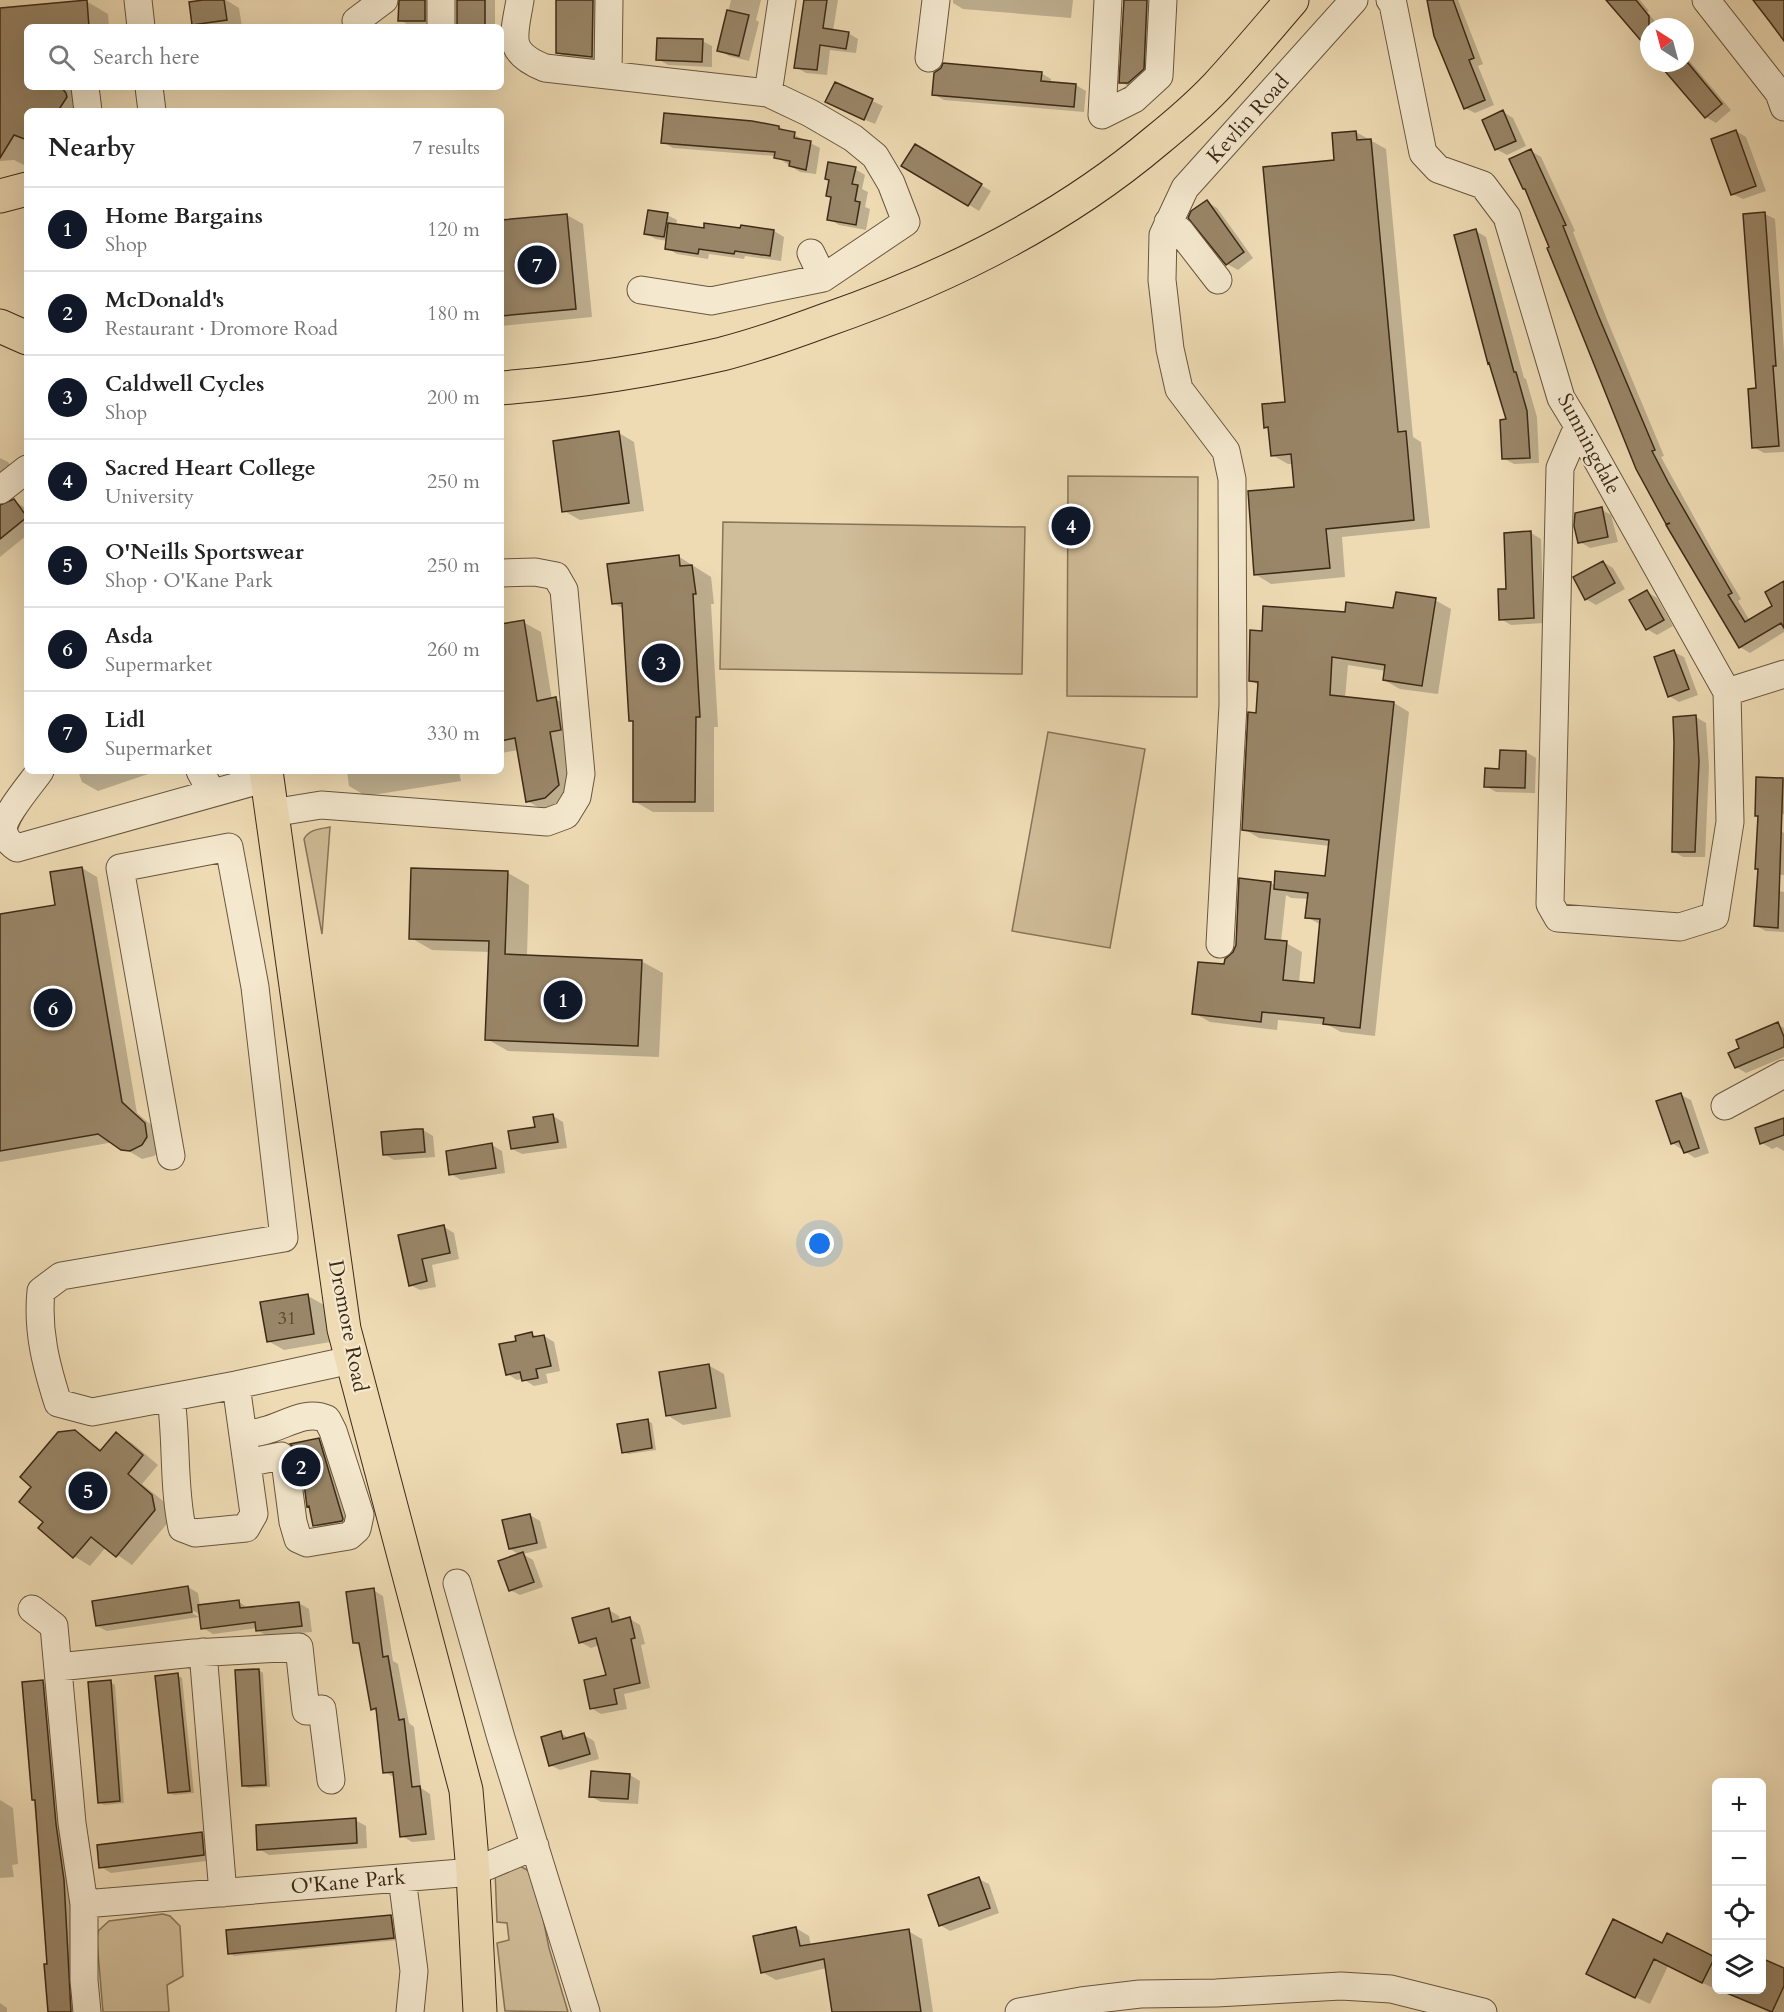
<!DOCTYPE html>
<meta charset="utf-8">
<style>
body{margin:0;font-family:Cardo,serif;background:#f2f2f2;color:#222}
.controls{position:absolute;right:18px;bottom:18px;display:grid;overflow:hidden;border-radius:9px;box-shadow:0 6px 24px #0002}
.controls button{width:54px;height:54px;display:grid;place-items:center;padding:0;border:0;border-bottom:2px solid #e0e0e0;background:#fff;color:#222;font:30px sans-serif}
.compass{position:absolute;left:1640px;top:18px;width:54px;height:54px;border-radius:50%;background:#fff;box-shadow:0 6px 24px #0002;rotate:324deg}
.you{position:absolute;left:820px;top:1244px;width:21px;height:21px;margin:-15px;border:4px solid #fff;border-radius:50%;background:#1a73e8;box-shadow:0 0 0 9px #1a73e833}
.badge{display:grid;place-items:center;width:39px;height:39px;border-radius:50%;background:#111827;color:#fff;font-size:20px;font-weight:700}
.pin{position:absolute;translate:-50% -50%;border:3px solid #fff;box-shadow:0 2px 6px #0006}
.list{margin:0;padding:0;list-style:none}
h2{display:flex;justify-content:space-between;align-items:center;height:78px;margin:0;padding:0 24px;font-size:26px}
h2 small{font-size:20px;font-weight:400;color:#767676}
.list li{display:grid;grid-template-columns:39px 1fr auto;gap:18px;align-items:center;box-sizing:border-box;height:84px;padding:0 24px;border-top:2px solid #e0e0e0}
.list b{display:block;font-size:22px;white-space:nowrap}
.list p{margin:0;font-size:20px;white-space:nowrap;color:#767676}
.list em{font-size:20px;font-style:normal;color:#767676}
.icon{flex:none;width:33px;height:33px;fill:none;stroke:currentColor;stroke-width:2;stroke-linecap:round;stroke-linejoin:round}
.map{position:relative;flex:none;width:1784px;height:2012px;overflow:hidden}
.search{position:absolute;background:#fff;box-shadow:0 6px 24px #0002;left:24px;top:24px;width:480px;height:66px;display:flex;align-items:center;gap:15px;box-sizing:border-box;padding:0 21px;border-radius:9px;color:#767676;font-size:22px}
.panel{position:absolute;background:#fff;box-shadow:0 6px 24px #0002;left:24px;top:108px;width:480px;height:666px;border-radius:9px}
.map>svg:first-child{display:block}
.grass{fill:#d0bd99;stroke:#867458;stroke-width:1.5}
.shadow{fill:#0003;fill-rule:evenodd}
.building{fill:#998668;stroke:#3d2a16;stroke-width:1.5}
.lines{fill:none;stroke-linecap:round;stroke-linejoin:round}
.minor-casing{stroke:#69563e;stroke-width:29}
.highway-casing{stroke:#3d2a16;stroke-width:35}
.minor{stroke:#f4e8ce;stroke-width:27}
.highway{stroke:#eedbb4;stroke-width:33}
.labels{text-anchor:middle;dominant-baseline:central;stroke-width:4.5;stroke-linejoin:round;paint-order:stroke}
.number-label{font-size:18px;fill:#54412a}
.street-label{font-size:21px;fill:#3d2a16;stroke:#f4e8ce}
</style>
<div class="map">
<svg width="1784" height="2012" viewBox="0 0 1784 2012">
<rect width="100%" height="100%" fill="#eedbb4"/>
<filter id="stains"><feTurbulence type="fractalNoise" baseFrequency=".00333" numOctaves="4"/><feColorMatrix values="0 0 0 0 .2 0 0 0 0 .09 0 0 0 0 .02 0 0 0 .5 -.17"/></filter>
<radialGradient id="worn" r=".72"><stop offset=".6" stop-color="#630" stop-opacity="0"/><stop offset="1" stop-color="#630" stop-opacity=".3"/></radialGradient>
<!-- grass -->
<path class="grass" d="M 1068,476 L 1198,477 L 1197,697 L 1067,696 Z
M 723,522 L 1025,527 L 1022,674 L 720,669 Z
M 1048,732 L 1145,749 L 1110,948 L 1012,931 Z
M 330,827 L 322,934 L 304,839 C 309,829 320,829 330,827 Z
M 515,1863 L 534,1874 L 549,1948 L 568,2012 L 505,2011 L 497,1943 L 509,1940 L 507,1923 L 497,1922 L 495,1870 Z
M 163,1914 L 170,1916 L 180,1926 L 183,1976 L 167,1985 L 169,2012 L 103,2012 L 97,1941 L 98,1931 L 109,1921 Z"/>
<!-- shadow -->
<path class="shadow" d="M 213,0 L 226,0 L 239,8 L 242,27 L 198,27 L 194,24 Z
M 400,0 L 437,0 L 435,26 L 410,26 L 400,20 Z
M 458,0 L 495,0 L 495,27 L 458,27 Z
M 558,0 L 606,0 L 602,62 L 568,58 L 558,53 Z
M 731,0 L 761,0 L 756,20 L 759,22 L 749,61 L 729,56 L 719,50 Z
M 806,0 L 838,0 L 833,31 L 848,33 L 858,39 L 856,53 L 830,50 L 827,75 L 806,73 L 796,67 Z
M 953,0 L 1073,0 L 1071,18 L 963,9 L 953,3 Z
M 1125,0 L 1159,0 L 1153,75 L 1131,88 L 1121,82 Z
M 1429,0 L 1458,0 L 1483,64 L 1478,66 L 1494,105 L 1475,113 L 1465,108 Z
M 1608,0 L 1640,0 L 1649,11 L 1647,12 L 1660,27 L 1649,27 L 1649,49 Z
M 86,1 L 108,14 L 109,27 L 27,27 L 27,87 L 76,87 L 87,111 L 27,111 L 27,160 L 24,165 L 14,160 L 0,161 L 0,10 Z
M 702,41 L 712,46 L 712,67 L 668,65 L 658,59 Z
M 1685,56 L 1731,110 L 1716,123 L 1706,117 L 1661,63 L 1685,63 Z
M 1041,73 L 1051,79 L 1051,83 L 1076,85 L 1086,91 L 1084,112 L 944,100 L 933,94 Z
M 835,84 L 883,106 L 875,124 L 837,108 Z
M 1503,112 L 1513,118 L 1526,146 L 1507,155 L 1496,149 Z
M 779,127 L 820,148 L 816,174 L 800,172 L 775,156 L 673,148 L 663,142 Z
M 1736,131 L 1746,137 L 1766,191 L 1743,199 L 1732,194 Z
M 1356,132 L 1386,149 L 1413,437 L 1421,442 L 1430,528 L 1342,537 L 1345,577 L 1271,584 L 1255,574 L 1295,489 L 1293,464 L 1288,464 L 1272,455 L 1269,429 L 1265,427 L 1287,403 L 1336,162 Z
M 915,146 L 991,191 L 979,211 L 904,165 Z
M 1531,151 L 1541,157 L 1575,231 L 1573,232 L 1608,322 L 1664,456 L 1661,457 L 1716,557 L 1741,599 L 1738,601 L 1750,621 L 1774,606 L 1784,586 L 1784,632 L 1750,653 L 1740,647 L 1670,525 L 1667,523 L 1551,248 Z
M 855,169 L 865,175 L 862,189 L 868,192 L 865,207 L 870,209 L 866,230 L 839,225 L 829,219 L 833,198 L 828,195 Z
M 1207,202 L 1217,208 L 1253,258 L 1238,270 L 1227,264 Z
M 1765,214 L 1775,219 L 1784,351 L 1784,452 L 1764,453 L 1754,447 Z
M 567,215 L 583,224 L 592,317 L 501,326 L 501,222 Z
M 667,215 L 677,220 L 676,226 L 705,230 L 742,230 L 742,227 L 774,231 L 784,237 L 781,261 L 745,256 L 744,259 L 709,254 L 708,259 L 677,254 L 666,248 L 667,241 L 656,239 L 646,234 Z
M 1476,231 L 1486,237 L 1524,378 L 1526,379 L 1537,417 L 1539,463 L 1514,464 L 1503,458 L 1508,421 Z
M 619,433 L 634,442 L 644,511 L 580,520 L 564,511 Z
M 0,458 L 8,462 L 18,474 L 0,490 Z
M 14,501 L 27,509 L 27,535 L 0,557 L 0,507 Z
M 1601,509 L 1611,515 L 1618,542 L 1590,548 L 1580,542 Z
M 1531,533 L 1541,539 L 1544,623 L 1511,625 L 1501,619 Z
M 678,556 L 711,577 L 714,604 L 711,604 L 718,727 L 714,727 L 714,812 L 653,812 L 634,801 L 635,723 L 630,720 L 624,609 L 613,603 Z
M 1603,562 L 1613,568 L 1625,589 L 1596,605 L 1586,599 Z
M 1647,592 L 1657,598 L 1673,626 L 1657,635 L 1647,629 Z
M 1435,600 L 1451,609 L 1438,694 L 1400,689 L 1384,680 L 1386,671 L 1348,665 L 1345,698 L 1394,703 L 1409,712 L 1375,1036 L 1341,1032 L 1328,1025 L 1278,1020 L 1277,1030 L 1210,1022 L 1194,1013 L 1235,953 L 1271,883 L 1276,886 L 1326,878 L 1330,846 L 1259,838 L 1244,829 L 1260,686 L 1250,680 L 1263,632 L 1346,613 L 1395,610 ZM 1286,895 L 1291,898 L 1309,899 L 1307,917 L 1321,925 L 1315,985 L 1299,983 L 1302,952 L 1286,943 L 1281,942 Z
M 523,622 L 541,632 L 552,700 L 555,699 L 573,709 L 576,795 L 545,811 L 527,801 L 519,750 L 501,753 L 501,626 Z
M 1674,652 L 1684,657 L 1698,695 L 1679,702 L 1669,696 Z
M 1696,717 L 1706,723 L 1709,767 L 1705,857 L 1683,857 L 1673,851 Z
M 1501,751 L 1526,752 L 1536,758 L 1535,793 L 1496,792 L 1486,786 L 1500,770 Z
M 78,771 L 157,771 L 98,791 L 82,782 Z
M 347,771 L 459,771 L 461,781 L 366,796 L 349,786 Z
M 1782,780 L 1784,780 L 1784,814 L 1767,816 Z
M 1780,830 L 1784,833 L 1784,875 L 1766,874 L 1756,868 Z
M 82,868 L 97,877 L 137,1113 L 161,1133 L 161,1150 L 154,1156 L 142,1159 L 114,1142 L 0,1162 L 0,916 L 57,906 Z
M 508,873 L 529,885 L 527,956 L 641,961 L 663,973 L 659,1057 L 508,1051 L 487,1039 L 490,952 L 432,950 L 411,938 Z
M 1758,887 L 1784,892 L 1784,932 L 1766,931 L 1756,926 Z
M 1777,1024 L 1784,1028 L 1784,1057 L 1746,1073 L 1736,1067 Z
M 1681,1095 L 1691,1100 L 1709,1153 L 1695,1158 L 1672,1143 Z
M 553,1116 L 563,1122 L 567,1148 L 522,1154 L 512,1149 Z
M 1784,1119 L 1784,1151 L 1777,1147 L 1772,1149 L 1762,1143 Z
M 423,1130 L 433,1136 L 435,1157 L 394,1160 L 384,1154 Z
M 492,1145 L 502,1151 L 505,1173 L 461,1180 L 451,1174 Z
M 444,1227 L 454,1233 L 459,1259 L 432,1265 L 436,1287 L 420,1290 L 410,1285 L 400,1236 Z
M 308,1296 L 324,1305 L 330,1342 L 284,1350 L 268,1341 Z
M 532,1334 L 538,1337 L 544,1336 L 554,1342 L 560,1371 L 546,1374 L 548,1383 L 534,1386 L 523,1379 L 517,1380 L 507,1374 L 518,1342 Z
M 708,1365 L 724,1374 L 731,1417 L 683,1425 L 667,1415 Z
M 648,1421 L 652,1423 L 656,1450 L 628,1454 L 623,1452 Z
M 75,1431 L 103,1451 L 116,1434 L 132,1443 L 158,1465 L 142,1484 L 168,1505 L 171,1519 L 132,1565 L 106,1547 L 90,1566 L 74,1556 L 40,1528 L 45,1522 Z
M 318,1440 L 323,1442 L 347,1522 L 319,1528 L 314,1525 L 311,1507 L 308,1506 Z
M 530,1515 L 540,1521 L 547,1548 L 523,1554 L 533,1560 L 543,1587 L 520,1595 L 510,1590 L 520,1555 L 510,1549 Z
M 188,1587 L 198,1593 L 200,1606 L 238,1601 L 249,1609 L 299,1603 L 309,1609 L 312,1632 L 267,1636 L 257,1630 L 257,1628 L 213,1634 L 203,1628 L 201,1615 L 187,1607 L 185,1609 L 199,1617 L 107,1631 L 97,1626 Z
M 373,1590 L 383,1596 L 393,1661 L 398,1664 L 409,1723 L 414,1727 L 421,1788 L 430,1794 L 435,1840 L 412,1842 L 402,1836 L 395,1778 L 385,1772 L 378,1712 L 372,1709 L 361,1646 L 355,1643 Z
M 609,1610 L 619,1616 L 620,1621 L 630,1619 L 640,1625 L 645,1644 L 641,1645 L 650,1688 L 624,1694 L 627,1709 L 601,1714 L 591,1708 L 608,1676 L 600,1645 L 591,1648 L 580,1642 Z
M 259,1670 L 263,1673 L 270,1787 L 248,1788 L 244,1785 Z
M 177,1675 L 182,1678 L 194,1793 L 174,1795 L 169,1792 Z
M 43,1682 L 51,1686 L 72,1885 L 79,2012 L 49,2012 L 49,1965 L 23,1683 Z
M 110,1682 L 115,1685 L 124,1803 L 104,1805 L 100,1802 Z
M 561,1733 L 570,1739 L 584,1735 L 594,1741 L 599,1759 L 560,1770 L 550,1765 Z
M 592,1773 L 630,1775 L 640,1781 L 638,1804 L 601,1802 L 590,1796 Z
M 0,1800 L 13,1808 L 18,1864 L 12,1865 L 14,1877 L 0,1878 Z
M 355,1820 L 366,1826 L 367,1848 L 269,1855 L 259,1849 Z
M 202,1833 L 212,1839 L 214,1860 L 111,1873 L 101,1867 Z
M 979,1879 L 989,1884 L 999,1913 L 950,1931 L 940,1925 Z
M 391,1917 L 395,1919 L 398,1940 L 234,1956 L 230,1953 Z
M 796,1928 L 809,1936 L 811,1946 L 908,1931 L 922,1939 L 933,2012 L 833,2012 L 827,1968 L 776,1980 L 762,1972 Z
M 1668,1935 L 1716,1959 L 1717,1990 L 1668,1966 L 1650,2004 L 1602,1981 L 1663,1945 Z
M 1784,1970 L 1784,2012 L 1768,2012 L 1745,2000 L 1762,1990 Z
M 0,2003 L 7,2008 L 7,2012 L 0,2012 Z"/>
<!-- building -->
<path class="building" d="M 87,0 L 89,27 L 27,27 L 27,87 L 61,87 L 66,93 L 67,97 L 58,111 L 27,111 L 27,140 L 14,135 L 0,158 L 0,8 Z
M 203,0 L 224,0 L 227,20 L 192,25 L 189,2 Z
M 399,0 L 425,0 L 425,21 L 398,21 Z
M 457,0 L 485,0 L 485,27 L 457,27 Z
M 556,0 L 593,0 L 592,57 L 556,53 Z
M 804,0 L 827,0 L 823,28 L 849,32 L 846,49 L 820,45 L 817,70 L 794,68 Z
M 1124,0 L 1147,0 L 1144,69 L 1128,83 L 1119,83 Z
M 1427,0 L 1453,0 L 1474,58 L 1469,60 L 1485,100 L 1464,109 L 1434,36 Z
M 1606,0 L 1636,0 L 1649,16 L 1649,50 Z
M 1753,0 L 1784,0 L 1784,41 L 1770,22 Z
M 727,10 L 749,15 L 739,56 L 717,51 Z
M 657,38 L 703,39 L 702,62 L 656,60 Z
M 943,63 L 1042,72 L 1041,81 L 1076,84 L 1074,107 L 932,95 L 934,73 L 941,68 Z
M 1658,63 L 1688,63 L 1722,104 L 1705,118 Z
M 835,82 L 873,99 L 864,120 L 825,102 Z
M 1503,110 L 1516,141 L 1495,150 L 1482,120 Z
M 664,113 L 752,121 L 779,126 L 779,129 L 795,132 L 794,138 L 811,141 L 806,170 L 789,166 L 790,161 L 774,158 L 775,152 L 661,143 Z
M 1736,130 L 1756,186 L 1731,195 L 1711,139 Z
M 1356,131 L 1357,140 L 1371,139 L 1398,432 L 1406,431 L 1414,520 L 1326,529 L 1330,568 L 1254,575 L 1248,491 L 1294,487 L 1291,454 L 1271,456 L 1268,427 L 1264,428 L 1262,404 L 1285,402 L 1263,167 L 1334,160 L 1332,133 Z
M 915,144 L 982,184 L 968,206 L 901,166 Z
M 1531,149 L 1566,225 L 1563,226 L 1598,315 L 1655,450 L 1652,451 L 1668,482 L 1732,593 L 1728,595 L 1745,622 L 1772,606 L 1765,592 L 1784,581 L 1784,628 L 1781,623 L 1739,648 L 1666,525 L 1670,523 L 1666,524 L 1636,469 L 1565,292 L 1547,248 L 1549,247 L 1525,189 L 1523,189 L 1509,159 Z
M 828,162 L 856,167 L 852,184 L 858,185 L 855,201 L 860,202 L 856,225 L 827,220 L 831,197 L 826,196 L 829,180 L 825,179 Z
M 1207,200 L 1244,252 L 1226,265 L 1188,218 L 1191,211 Z
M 648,210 L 668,213 L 664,237 L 644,234 Z
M 1765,212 L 1776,366 L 1773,366 L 1779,446 L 1752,448 L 1748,389 L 1756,388 L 1743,214 Z
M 567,214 L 576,309 L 501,316 L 501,220 Z
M 668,223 L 704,228 L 704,223 L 740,228 L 741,225 L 774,230 L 770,256 L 735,251 L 734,254 L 699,249 L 698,254 L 665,249 Z
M 1476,229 L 1514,372 L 1516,372 L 1527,411 L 1530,458 L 1502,459 L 1500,420 L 1506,419 L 1489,363 L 1488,364 L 1454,235 Z
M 619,431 L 629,503 L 562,512 L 553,441 Z
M 14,499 L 27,517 L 0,539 L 0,505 Z
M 1602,507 L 1608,537 L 1578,543 L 1574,526 L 1575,513 Z
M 1531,531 L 1534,618 L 1499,620 L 1498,589 L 1506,589 L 1504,533 Z
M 679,555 L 680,566 L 692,565 L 696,594 L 693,594 L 700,717 L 696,717 L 695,802 L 633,802 L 633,721 L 629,721 L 622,603 L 612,604 L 607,564 Z
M 1603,561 L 1615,583 L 1585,600 L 1573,577 Z
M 1647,590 L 1664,620 L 1646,630 L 1629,600 Z
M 1396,592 L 1436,598 L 1422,686 L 1383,680 L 1385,665 L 1332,657 L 1330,695 L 1394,702 L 1360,1028 L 1323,1024 L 1324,1018 L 1262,1012 L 1261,1022 L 1192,1014 L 1198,962 L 1224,964 L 1225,959 L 1233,952 L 1236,945 L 1239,878 L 1271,882 L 1265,939 L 1287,941 L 1283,980 L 1314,983 L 1320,919 L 1305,918 L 1308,893 L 1274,889 L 1275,871 L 1325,876 L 1329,840 L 1242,830 L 1248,712 L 1256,713 L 1258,682 L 1249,681 L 1250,630 L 1262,631 L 1263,606 L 1345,612 L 1346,602 L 1393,608 Z
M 524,620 L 537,701 L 556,697 L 561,730 L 550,732 L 559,785 L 545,798 L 526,802 L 515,738 L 501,741 L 501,624 Z
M 1674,650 L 1689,689 L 1668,697 L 1654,657 Z
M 1696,715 L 1699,761 L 1695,852 L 1672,852 L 1674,742 L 1673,717 Z
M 1500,750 L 1526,751 L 1525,788 L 1484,787 L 1485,768 L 1499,769 Z
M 1756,777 L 1783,778 L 1778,928 L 1754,926 L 1758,869 L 1755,869 L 1758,816 L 1755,816 Z
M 82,867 L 122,1102 L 145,1123 L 147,1137 L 142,1145 L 130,1151 L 121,1150 L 98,1134 L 0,1151 L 0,914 L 55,905 L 50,872 Z
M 411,868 L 508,871 L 505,954 L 642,960 L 638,1046 L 485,1040 L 489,941 L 409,939 Z
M 1778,1022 L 1784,1037 L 1784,1047 L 1735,1068 L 1728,1053 L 1739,1048 L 1736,1040 Z
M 1681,1093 L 1699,1148 L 1684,1153 L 1679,1141 L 1671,1144 L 1656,1101 Z
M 553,1114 L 558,1142 L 511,1149 L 508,1131 L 535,1127 L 533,1117 Z
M 1784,1118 L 1784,1135 L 1760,1144 L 1755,1128 Z
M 416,1129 L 423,1129 L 425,1152 L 383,1155 L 381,1132 Z
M 492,1143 L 496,1168 L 449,1175 L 446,1151 Z
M 444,1225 L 450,1253 L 422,1259 L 427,1281 L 409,1286 L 398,1235 Z
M 308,1294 L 314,1334 L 267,1342 L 260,1302 Z
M 532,1332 L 533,1337 L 544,1335 L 551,1366 L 536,1369 L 538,1378 L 522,1381 L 520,1372 L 506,1375 L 499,1344 L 516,1341 L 515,1336 Z
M 709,1364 L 716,1408 L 666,1416 L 659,1372 Z
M 648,1419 L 652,1448 L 622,1453 L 617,1424 Z
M 75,1430 L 100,1451 L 116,1432 L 143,1455 L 128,1474 L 152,1495 L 155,1510 L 116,1557 L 91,1537 L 73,1558 L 38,1528 L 43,1522 L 19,1502 L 31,1487 L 20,1477 L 58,1432 Z
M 319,1438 L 343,1519 L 342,1521 L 313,1526 L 309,1506 L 307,1507 L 301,1459 L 297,1451 L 290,1444 Z
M 530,1514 L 537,1543 L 509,1549 L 502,1520 Z
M 523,1552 L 534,1582 L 509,1591 L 498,1561 Z
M 188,1586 L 192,1612 L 96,1626 L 92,1601 Z
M 374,1588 L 383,1657 L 388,1656 L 399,1720 L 404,1719 L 412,1787 L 420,1786 L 426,1834 L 400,1837 L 393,1772 L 383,1773 L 376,1708 L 371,1710 L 359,1643 L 353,1643 L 346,1592 Z
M 239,1600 L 240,1608 L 299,1602 L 302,1626 L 256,1631 L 255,1622 L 201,1629 L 198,1605 Z
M 609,1608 L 612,1622 L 630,1617 L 635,1638 L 631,1639 L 640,1683 L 614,1689 L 617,1704 L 590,1709 L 584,1680 L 606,1675 L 596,1638 L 579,1643 L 572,1618 Z
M 259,1669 L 266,1785 L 242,1786 L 235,1670 Z
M 178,1673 L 190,1791 L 168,1793 L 155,1676 Z
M 43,1680 L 56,1824 L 64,1880 L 71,2012 L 48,2012 L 44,1964 L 47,1964 L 35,1800 L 32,1800 L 22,1682 Z
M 111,1680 L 120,1801 L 98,1803 L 88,1682 Z
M 561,1731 L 563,1739 L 584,1733 L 590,1754 L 549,1766 L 541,1737 Z
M 591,1771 L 630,1774 L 628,1799 L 589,1797 Z
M 356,1818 L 357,1843 L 257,1850 L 256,1825 Z
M 202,1832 L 204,1855 L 99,1868 L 97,1845 Z
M 979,1877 L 990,1908 L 939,1926 L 928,1895 Z
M 391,1915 L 394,1938 L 228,1954 L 226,1930 Z
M 1613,1919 L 1662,1943 L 1667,1933 L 1715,1957 L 1702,1983 L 1654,1959 L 1635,1998 L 1586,1974 Z
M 796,1927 L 800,1946 L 909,1929 L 921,2012 L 832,2012 L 824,1959 L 761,1973 L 753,1936 Z
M 1761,1958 L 1784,1968 L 1784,1986 L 1772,2012 L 1717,1989 L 1761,1989 Z"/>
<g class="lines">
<!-- minor casing -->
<g class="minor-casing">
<path id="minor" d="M 138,0 L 141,27
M 520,0 C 514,37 505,52 545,68 L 768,93 L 810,113 L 853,138 L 875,156 L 891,183 L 906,222 L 823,278 L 711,301 L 641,290
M 1390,0 L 1393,4 L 1423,153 L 1438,169 L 1483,185 L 1507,217 L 1561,398 L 1578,426 L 1727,692 L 1730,822 L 1715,916 L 1680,927 L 1558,918 L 1550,904 L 1560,468 L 1578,426
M 1706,0 L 1779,93 L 1784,107
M 356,21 L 384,0
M 441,27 L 441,0
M 929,58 L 936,0
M 608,75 L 609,0
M 85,87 L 88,111
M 149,87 L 152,111
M 768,93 L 782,0
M 1102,115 L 1134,99 L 1159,76 L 1163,0
M 1102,115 L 1108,0
M 1168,222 L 1180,231 L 1218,280
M 811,253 L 823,278
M 0,490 L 27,469
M 1727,692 L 1784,674
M 40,771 C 31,784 0,819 4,833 C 6,839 12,845 17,848 L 267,778
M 200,771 L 212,793
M 272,813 L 321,805 L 547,822 L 566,815 L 577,797 L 581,774 L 564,590 L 556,576 L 535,572 L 501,573
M 1220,944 L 1233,705 L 1232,479 L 1226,451 L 1179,389 L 1170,349 L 1162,280 L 1163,235 L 1185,188 L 1354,0
M 1725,1106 L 1784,1074
M 171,1156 L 120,868 L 229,847 L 255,987 L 284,1238 L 61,1276 L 41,1291 C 37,1331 46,1365 58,1403 L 92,1412 L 236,1385 L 351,1360
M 171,1398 C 177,1441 173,1485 182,1528 L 195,1533 L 246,1528 L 254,1514 L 236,1385
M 243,1434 C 250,1433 257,1433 263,1431 C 285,1426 305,1409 327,1419 L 333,1431 L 360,1515 L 357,1529 L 349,1536 L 307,1543 L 298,1539 L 293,1522 L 285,1461 L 281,1456 L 247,1463
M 457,1583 L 501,1738 L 586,2012
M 32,1609 L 54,1626 L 72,1823 L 84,1904
M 203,1652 L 223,1893
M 58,1667 L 194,1653 L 299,1647 L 306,1711 L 322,1709 L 331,1780
M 402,1878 L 414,1971 L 410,2012
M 87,2012 L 84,1980 L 84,1904 L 473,1872 L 535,1846
M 1019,2012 L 1081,2001 L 1140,1994 L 1216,1993 L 1341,1986 L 1391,1989 L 1483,2012"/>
</g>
<!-- highway casing -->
<g class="highway-casing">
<path id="highway" d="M 0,196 L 27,189
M 0,326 L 27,338
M 501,388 C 575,382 649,371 722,354 C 757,345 791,333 826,320 C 944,279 1060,222 1156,141 C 1177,124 1199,105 1217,86 C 1243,58 1267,29 1292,0
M 266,771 L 344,1329 L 466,1790 L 473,1872 L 480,2012"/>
</g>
<!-- minor -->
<use href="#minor" class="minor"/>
<!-- highway -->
<use href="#highway" class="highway"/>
</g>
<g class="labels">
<!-- number labels -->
<g class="number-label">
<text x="287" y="1318">31</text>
</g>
<!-- street labels -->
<g class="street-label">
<text transform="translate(1248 119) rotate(-48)">Kevlin Road</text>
<text transform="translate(1589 444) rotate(62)">Sunningdale</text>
<text transform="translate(348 1326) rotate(79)">Dromore Road</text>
<text transform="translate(348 1882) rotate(-5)">O'Kane Park</text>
</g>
</g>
<rect width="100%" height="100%" filter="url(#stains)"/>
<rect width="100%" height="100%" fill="url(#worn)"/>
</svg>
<div class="controls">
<button>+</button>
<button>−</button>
<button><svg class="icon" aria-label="locate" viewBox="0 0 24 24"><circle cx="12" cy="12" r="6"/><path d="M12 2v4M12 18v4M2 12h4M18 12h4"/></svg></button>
<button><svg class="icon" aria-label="layers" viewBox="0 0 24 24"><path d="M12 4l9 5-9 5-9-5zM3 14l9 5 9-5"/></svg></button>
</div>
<svg class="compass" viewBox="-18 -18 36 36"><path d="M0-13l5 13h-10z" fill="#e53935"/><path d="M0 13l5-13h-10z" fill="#767676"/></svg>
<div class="you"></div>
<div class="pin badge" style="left:563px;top:1000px">1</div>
<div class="pin badge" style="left:301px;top:1467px">2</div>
<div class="pin badge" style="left:661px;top:663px">3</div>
<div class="pin badge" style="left:1071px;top:526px">4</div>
<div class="pin badge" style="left:88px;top:1491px">5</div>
<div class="pin badge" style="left:53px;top:1008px">6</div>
<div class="pin badge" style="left:537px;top:265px">7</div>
<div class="search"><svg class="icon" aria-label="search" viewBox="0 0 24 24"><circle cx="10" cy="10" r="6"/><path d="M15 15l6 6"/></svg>Search here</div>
<section class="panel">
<h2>Nearby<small>7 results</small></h2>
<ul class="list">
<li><span class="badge">1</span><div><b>Home Bargains</b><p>Shop</p></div><em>120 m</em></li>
<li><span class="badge">2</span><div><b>McDonald's</b><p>Restaurant · Dromore Road</p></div><em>180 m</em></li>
<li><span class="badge">3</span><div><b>Caldwell Cycles</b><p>Shop</p></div><em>200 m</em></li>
<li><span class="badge">4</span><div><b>Sacred Heart College</b><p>University</p></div><em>250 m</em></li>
<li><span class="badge">5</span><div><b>O'Neills Sportswear</b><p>Shop · O'Kane Park</p></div><em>250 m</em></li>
<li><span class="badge">6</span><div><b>Asda</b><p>Supermarket</p></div><em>260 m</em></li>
<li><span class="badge">7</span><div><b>Lidl</b><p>Supermarket</p></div><em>330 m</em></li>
</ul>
</section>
</div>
